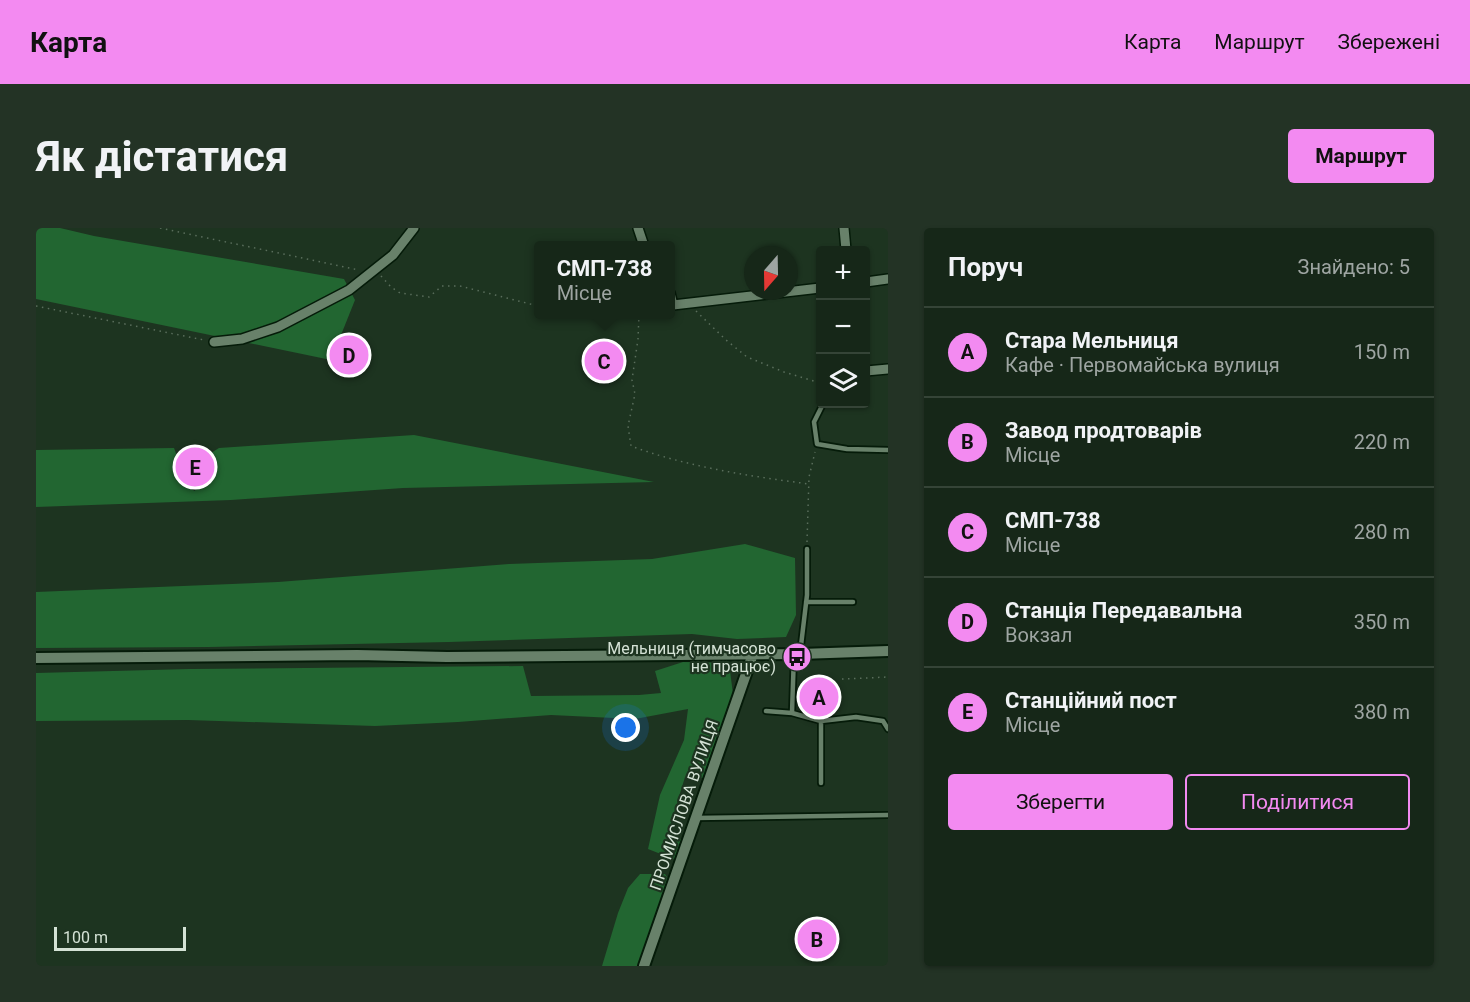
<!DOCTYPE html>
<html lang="uk">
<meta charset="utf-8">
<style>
body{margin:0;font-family:Roboto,sans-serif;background:#233325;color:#f1f3f6}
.controls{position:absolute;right:18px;top:18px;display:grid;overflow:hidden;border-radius:6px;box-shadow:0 2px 4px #0004}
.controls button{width:54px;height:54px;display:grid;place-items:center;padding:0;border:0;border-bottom:2px solid #354437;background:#162718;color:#f1f3f6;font:30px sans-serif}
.compass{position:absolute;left:708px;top:18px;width:54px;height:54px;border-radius:50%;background:#162718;box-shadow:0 2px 4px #0004;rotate:200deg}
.scale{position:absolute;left:18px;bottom:15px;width:132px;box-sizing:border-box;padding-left:6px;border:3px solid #d4e2d5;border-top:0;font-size:16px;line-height:21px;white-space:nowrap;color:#d4e2d5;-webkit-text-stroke:4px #1d3420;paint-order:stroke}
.you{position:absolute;left:590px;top:500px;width:21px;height:21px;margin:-15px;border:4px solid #fff;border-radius:50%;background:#1a73e8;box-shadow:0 0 0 9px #1a73e833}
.badge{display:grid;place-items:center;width:39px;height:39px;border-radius:50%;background:#f38af1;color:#111;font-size:20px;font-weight:700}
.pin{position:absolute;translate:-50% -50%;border:3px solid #fff;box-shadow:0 2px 6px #0006}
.popup{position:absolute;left:498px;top:13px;width:141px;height:78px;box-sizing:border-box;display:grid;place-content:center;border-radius:6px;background:#162718;filter:drop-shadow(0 2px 4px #0005);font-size:20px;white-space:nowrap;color:#9ea5a2}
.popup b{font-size:22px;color:#f1f3f6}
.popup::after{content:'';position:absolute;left:50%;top:100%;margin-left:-12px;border:12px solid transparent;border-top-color:#162718}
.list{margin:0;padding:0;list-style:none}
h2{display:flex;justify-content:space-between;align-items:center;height:78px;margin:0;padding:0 24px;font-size:26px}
h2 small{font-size:20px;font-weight:400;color:#9ea5a2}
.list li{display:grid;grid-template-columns:39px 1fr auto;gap:18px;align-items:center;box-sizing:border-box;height:90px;padding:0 24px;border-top:2px solid #354437}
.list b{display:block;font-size:22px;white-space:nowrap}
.list p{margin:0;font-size:20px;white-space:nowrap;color:#9ea5a2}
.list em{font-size:20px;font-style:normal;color:#9ea5a2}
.actions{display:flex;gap:12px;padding:18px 24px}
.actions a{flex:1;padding:14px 0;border:2px solid #f38af1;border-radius:6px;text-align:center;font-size:21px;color:#f38af1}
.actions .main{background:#f38af1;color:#111}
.icon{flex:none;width:33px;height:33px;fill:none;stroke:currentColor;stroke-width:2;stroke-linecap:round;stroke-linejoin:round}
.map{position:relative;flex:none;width:852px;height:738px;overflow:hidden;border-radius:6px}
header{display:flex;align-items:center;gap:36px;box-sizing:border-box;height:84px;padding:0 30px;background:#f38af1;color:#111}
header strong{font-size:28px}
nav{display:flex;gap:33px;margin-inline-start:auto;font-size:21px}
.intro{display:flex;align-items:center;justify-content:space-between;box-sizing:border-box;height:144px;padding:0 36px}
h1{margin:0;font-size:42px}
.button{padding:15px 27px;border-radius:6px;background:#f38af1;color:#111;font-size:21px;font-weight:700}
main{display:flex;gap:36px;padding:0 36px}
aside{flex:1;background:#162718;border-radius:6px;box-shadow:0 2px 4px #0004}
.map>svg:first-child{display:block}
.forest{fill:#226631}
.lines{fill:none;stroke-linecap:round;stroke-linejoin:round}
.service-casing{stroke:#051b09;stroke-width:8}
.minor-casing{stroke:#051b09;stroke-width:12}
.tertiary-casing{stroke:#051b09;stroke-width:14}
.path{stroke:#5a6e5c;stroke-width:1.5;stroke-dasharray:1.5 4.5;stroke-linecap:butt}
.service{stroke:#68816a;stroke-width:4.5}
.minor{stroke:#68816a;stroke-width:9}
.tertiary{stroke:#68816a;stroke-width:10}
.labels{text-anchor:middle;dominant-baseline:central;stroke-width:4.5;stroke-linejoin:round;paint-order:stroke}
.poi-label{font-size:16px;fill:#d4e2d5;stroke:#1d3420;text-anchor:end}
.street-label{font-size:16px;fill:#d4e2d5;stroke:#1d3420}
</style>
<header>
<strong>Карта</strong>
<nav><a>Карта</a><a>Маршрут</a><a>Збережені</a></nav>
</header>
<div class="intro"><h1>Як дістатися</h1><a class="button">Маршрут</a></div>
<main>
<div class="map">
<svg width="852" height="738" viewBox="0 0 852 738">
<rect width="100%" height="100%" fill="#1d3420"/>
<!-- forest -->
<path class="forest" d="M 0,0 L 24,0 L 58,8 L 308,51 L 319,72 L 295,132 L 0,71 Z
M 378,207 L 618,254 L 367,260 L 195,272 L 0,279 L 0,222 L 138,220 L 153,260 L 159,263 L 167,230 L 183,220 Z
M 709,316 L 759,330 L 760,387 L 750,409 L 701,411 L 656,406 L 413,414 L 173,419 L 0,420 L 0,364 L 242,354 L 473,336 L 616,331 Z
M 647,434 L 693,435 L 697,466 L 668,550 L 649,549 L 632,605 L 648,613 L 640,632 L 612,621 L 624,567 L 648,512 L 652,481 L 599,491 L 515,487 L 422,494 L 339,498 L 152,492 L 0,493 L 0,445 L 154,441 L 487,438 L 495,468 L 603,467 L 625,465 L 619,443 Z
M 604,646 L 629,646 L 634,653 L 605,738 L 566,738 L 582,685 L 592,660 Z"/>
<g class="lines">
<!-- service casing -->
<g class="service-casing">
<path id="service" d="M 787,176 L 778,194 L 781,216 L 811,221 L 852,222
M 770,374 L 817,374
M 758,426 L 756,485 L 785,493 L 820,489 L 847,493 L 852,501
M 764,426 L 771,367 L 771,321
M 730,483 L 756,485
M 785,555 L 785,493
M 659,590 L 852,587"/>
</g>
<!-- minor casing -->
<g class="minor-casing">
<path id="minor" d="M 602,0 L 608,18
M 808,0 L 810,22
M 830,54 L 852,51
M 634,65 L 637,77 L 784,60
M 178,114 L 206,111 L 242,99 L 313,62 L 357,27 L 378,0
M 830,143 L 852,141"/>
</g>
<!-- tertiary casing -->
<g class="tertiary-casing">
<path id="tertiary" d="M 0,430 L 321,427 L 411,429 L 764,426 L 852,423
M 608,738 L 717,426"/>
</g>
<!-- path -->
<path class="path" d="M 124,0 L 323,42
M 345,48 L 355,59 L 364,65 L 393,69 L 406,58 L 424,58 L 502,78
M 0,78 L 168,112
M 660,83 L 690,112 L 711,129 L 748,144 L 781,154 L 784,162
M 528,86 L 536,89 L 544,86
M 603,86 L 602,111 L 596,152 L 599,166 L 592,198 L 595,218 C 652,239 713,248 773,256
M 771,314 L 773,249 L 779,224
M 806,451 L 852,449"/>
<!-- service -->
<use href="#service" class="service"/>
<!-- minor -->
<use href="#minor" class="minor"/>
<!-- tertiary -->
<use href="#tertiary" class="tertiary"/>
</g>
<!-- icons -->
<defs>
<g id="bus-disc" transform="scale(1.5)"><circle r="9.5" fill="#f38af1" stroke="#1d3420"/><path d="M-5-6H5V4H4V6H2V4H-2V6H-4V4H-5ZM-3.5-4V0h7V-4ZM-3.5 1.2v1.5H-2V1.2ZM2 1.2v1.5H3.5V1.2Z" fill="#111"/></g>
</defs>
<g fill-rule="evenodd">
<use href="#bus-disc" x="761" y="429"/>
</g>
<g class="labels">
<!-- poi labels -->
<g class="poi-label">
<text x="740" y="420">Мельниця (тимчасово<tspan x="740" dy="18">не працює)</tspan></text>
</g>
<!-- street labels -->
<g class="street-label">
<text transform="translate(648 577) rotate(-71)">ПРОМИСЛОВА ВУЛИЦЯ</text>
</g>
</g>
</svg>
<div class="controls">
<button>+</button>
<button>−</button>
<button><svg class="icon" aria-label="layers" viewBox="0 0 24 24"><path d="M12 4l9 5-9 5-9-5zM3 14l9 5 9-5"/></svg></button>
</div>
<svg class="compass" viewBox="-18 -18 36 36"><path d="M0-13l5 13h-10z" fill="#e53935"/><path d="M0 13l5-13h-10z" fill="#9ea5a2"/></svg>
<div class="scale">100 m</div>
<div class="you"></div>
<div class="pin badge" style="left:783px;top:469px">A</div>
<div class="pin badge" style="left:781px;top:711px">B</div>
<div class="pin badge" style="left:568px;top:133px">C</div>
<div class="popup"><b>СМП-738</b>Місце</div>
<div class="pin badge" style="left:313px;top:127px">D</div>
<div class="pin badge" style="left:159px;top:239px">E</div>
</div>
<aside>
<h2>Поруч<small>Знайдено: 5</small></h2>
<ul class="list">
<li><span class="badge">A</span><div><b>Стара Мельниця</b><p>Кафе · Первомайська вулиця</p></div><em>150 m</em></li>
<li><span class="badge">B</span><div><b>Завод продтоварів</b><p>Місце</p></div><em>220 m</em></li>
<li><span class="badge">C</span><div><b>СМП-738</b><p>Місце</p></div><em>280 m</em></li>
<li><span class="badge">D</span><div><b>Станція Передавальна</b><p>Вокзал</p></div><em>350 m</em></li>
<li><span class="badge">E</span><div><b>Станційний пост</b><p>Місце</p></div><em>380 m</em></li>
</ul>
<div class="actions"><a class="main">Зберегти</a><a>Поділитися</a></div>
</aside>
</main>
